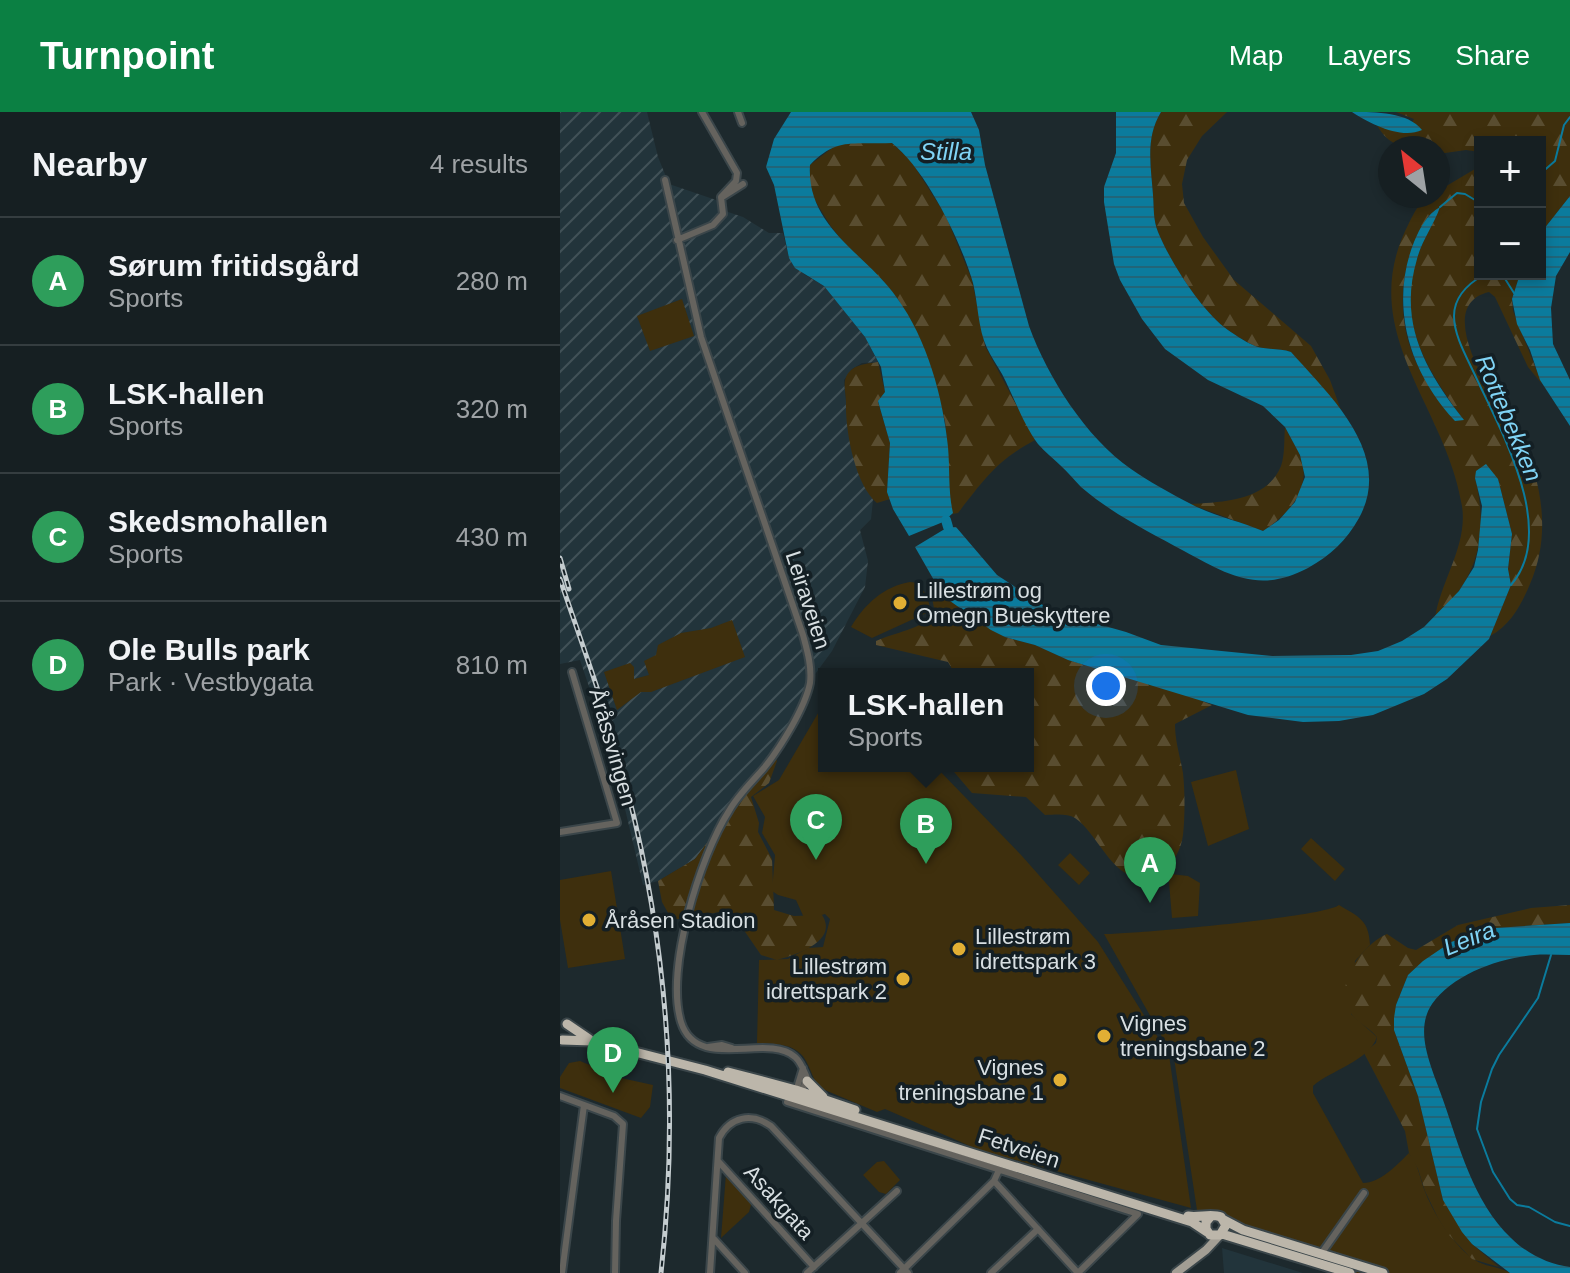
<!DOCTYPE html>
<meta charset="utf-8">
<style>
body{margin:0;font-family:Arial,sans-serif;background:#232c2f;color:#f1f3f6}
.controls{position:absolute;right:24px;top:24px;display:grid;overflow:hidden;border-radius:0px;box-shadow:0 4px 12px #0003}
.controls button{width:72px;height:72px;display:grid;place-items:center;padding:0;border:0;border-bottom:2px solid #353d40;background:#161f22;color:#f1f3f6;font:40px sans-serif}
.compass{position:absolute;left:818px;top:24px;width:72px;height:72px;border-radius:50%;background:#161f22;box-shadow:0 4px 12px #0003;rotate:330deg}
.you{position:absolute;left:546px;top:574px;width:28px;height:28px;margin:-20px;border:6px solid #fff;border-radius:50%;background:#1a73e8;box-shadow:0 0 0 12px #1a73e833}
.badge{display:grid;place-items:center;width:52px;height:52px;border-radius:50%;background:#0b8043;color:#fff;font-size:26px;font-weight:700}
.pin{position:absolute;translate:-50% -66px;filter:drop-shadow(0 2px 4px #0008)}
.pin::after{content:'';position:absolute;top:42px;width:28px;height:24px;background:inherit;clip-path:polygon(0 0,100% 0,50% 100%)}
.popup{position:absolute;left:258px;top:556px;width:216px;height:104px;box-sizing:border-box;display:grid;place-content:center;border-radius:0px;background:#161f22;filter:drop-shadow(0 2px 6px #0005);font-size:26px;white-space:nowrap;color:#9ea2a5}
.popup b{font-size:30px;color:#f1f3f6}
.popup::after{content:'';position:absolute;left:50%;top:100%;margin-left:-16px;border:16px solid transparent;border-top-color:#161f22}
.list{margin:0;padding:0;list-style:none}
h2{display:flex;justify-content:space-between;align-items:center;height:104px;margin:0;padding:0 32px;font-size:34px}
h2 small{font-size:26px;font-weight:400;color:#9ea2a5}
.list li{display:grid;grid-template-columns:52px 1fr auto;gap:24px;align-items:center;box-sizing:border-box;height:128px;padding:0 32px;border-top:2px solid #353d40}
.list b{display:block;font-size:30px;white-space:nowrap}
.list p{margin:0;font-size:26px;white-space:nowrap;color:#9ea2a5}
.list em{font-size:26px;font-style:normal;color:#9ea2a5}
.map{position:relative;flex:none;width:1010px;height:1161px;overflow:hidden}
header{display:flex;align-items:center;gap:48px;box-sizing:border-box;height:112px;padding:0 40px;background:#0b8043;color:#fff}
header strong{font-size:38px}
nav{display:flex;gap:44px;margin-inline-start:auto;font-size:28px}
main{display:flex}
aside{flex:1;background:#161f22}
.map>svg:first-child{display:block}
.built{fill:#22343b}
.industrial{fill:url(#industrial-furrows)}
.green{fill:#3e2f0d}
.forest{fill:url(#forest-firs);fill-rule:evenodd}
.water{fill:url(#water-rules)}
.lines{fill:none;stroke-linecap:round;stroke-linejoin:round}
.stream{stroke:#0b7b9d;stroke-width:2}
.river{stroke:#0b7b9d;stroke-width:10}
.minor-casing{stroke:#3b464a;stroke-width:10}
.major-casing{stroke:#3b464a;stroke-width:12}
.highway-casing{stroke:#3b464a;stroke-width:13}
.minor{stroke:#65635e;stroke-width:6}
.major{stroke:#a39e94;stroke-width:8}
.highway{stroke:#bcb6aa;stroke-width:9}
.rail-casing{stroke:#c4cccf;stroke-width:5}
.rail{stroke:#141f24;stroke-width:2;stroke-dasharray:6;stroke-linecap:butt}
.poi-dot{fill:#e1af34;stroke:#141f24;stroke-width:3}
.labels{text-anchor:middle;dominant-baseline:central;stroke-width:7;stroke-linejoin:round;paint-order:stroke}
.poi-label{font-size:22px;fill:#d8dfe2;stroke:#141f24;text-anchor:start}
.street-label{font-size:22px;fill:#d8dfe2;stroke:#141f24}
.water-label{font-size:24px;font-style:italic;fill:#80d4f6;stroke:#141f24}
</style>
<header>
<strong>Turnpoint</strong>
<nav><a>Map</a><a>Layers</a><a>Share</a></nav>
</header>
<main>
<aside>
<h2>Nearby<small>4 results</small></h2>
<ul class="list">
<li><span class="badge" style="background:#2e9e5b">A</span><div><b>Sørum fritidsgård</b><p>Sports</p></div><em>280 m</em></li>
<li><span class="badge" style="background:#2e9e5b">B</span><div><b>LSK-hallen</b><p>Sports</p></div><em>320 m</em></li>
<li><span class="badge" style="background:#2e9e5b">C</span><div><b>Skedsmohallen</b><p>Sports</p></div><em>430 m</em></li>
<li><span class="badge" style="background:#2e9e5b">D</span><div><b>Ole Bulls park</b><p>Park · Vestbygata</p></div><em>810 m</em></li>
</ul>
</aside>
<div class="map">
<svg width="1010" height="1161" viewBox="0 0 1010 1161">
<defs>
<pattern id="industrial-furrows" width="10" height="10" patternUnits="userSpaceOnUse" patternTransform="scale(2)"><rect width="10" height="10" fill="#22343b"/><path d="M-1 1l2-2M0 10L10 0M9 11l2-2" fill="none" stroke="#415157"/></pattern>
<pattern id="forest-firs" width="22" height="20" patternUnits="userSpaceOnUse" patternTransform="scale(2)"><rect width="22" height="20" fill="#3e2f0d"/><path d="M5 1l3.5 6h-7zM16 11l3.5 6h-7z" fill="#594d30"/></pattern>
<pattern id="water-rules" width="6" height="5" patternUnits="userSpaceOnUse" patternTransform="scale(2)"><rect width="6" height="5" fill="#0b7b9d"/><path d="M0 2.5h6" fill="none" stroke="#216579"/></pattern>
</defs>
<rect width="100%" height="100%" fill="#1d292d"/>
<!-- built -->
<path class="built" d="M 662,1136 L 743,1161 L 664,1161 Z"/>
<!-- industrial -->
<path class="industrial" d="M 0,0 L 87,0 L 98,45 L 109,72 L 156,88 L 168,100 L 183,105 L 209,121 L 223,121 L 229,146 L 245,163 L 264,174 L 305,225 L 318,250 L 302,251 L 292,257 L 284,268 L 286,289 L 313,388 L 311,407 L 300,418 L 308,449 L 305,475 L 272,539 L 253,565 L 212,648 L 135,747 L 98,769 L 83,773 L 53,646 L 20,548 L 0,552 Z"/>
<!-- green -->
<path class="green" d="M 122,187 L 134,224 L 90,239 L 77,204 Z
M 350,470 L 358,471 L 367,484 L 371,499 L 312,526 L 291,515 C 304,493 324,474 350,470 Z
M 172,508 L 185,545 L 91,580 L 81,580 L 57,598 L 44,560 L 70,551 L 74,555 L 74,567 L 89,563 L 84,549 L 96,543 L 98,533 L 121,521 L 151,516 Z
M 264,591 L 264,654 L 375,654 L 462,744 L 538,830 L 609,943 L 631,1096 L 419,1038 L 325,997 L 317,1000 L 260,976 C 254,969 252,961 248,953 C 239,931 218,932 197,931 L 199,848 L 228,847 L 248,836 L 263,835 L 270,807 L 265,802 L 245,808 L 236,788 L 218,783 L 212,779 L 215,743 L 202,721 L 205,705 L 193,684 L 219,668 Z
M 676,658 L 689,717 L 648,734 L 631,670 Z
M 751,726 L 785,757 L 775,769 L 741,737 Z
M 510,741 L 530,761 L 519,773 L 498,753 Z
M 51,759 L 65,847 L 8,856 L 0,808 L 0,768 Z
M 611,762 L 628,764 L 640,771 L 638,804 L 612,806 L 609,770 Z
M 779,793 C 799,805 809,808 810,833 L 795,849 L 791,902 L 817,925 C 809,949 771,958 753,974 L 753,981 L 803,1071 C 820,1071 837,1053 849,1041 C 859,1053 860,1068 866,1082 C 875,1104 895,1135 915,1148 C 925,1155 938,1154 950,1161 L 794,1161 L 691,1128 L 672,1109 L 638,1105 L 614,946 L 544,822 C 573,822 765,805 779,793 Z
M 20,949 L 61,966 L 93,973 L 90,995 L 81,1006 L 0,976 L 0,965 L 9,951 Z
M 324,1049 L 340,1068 L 326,1082 L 319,1080 L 303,1063 L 317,1050 Z
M 166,1062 L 187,1084 L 191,1093 L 189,1100 L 161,1126 Z"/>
<!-- forest -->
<path class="forest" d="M 601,0 L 667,0 L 642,24 L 627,48 L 622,72 L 624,91 L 643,125 L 674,168 L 751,234 L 770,268 L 782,301 L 731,240 C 720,236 706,238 695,234 C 686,230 672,221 664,215 C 639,195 610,149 598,120 C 593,108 594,96 593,83 C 591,54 585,26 601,0 Z
M 836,0 L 1010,0 L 1010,84 L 980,122 L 980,30 L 920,30 L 920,40 L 906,38 L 878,42 L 878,36 C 851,36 831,39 817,13 L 846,21 L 854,7 Z
M 290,30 L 332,31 L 351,49 L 386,104 L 412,168 L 425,234 L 475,328 C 436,349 424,368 398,401 L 392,402 L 388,380 L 388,339 L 385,309 L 362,233 L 338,187 L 323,169 L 290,139 L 270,113 L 251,82 L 249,72 L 250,53 L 276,33 Z
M 920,54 L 920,162 L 960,162 L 952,187 L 953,199 L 982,272 L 968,255 L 935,185 L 929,180 C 858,197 965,326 974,359 C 985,397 986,435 970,472 C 961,493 951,513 930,524 L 951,473 L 948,458 L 952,422 L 938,367 L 915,366 C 929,423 918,466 875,506 C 881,468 908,433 902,394 C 886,292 793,219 849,111 C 856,98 861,84 878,84 L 878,79 ZM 869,103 L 874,109 C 828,189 854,240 903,307 C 893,298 880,288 872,277 C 833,224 834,156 869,103 Z
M 318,250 L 325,280 L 318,290 L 330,331 L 327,380 L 330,387 L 317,391 C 295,373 285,318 286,290 C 286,282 283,273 286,265 C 292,252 306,252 318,250 Z
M 725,315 C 729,325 737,334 740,344 C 753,376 729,402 703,419 L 630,392 C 662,390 707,389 721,354 C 725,343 724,327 725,315 Z
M 380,480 L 405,500 L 445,525 L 475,533 L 508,548 L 624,582 L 652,593 L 615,612 C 615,629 620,644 623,661 C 625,680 625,704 623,723 C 621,738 614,751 601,759 C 558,786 541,723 515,706 C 507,701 494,703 485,703 L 466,685 L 412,681 L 389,654 L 468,654 L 468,562 L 395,562 L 388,550 L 316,533 L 316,529 C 335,520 361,518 375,501 L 372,486 Z
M 215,645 L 217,649 L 209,671 L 191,685 L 199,711 L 198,720 L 212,747 L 214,798 L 234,804 L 262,803 C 279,829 236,843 217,848 L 201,843 L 179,811 L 160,800 L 112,808 L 102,790 L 98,769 L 135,747 L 184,681 Z
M 1010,793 L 1010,811 L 935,816 L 901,826 L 848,863 L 836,893 L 834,918 L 858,984 L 883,1088 L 912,1132 L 939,1155 L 912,1147 L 888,1122 L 878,1106 L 865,1079 L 858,1057 L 849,1041 L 845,1019 L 804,941 L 816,931 L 817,925 C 810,916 796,910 790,900 C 773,872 802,833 827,822 L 848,836 L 856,838 L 898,813 L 971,796 Z"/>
<!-- water -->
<path class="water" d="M 231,0 L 411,0 L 419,18 L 425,53 L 469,214 C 487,264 526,326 571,357 C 588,369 610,381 629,391 C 651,403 679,409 703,419 L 719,408 L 735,390 L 745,365 L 740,343 L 725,315 L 703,294 L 648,268 L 605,237 L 582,207 L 560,168 L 554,152 L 544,90 L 544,75 L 556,41 L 556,0 L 601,0 C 585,26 591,54 593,83 C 594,96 593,108 598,120 C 610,149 639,195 664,215 C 672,221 685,230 695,234 C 706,238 720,236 731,240 C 770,284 834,342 799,406 C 786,429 771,443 748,456 C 699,482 668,463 624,439 C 589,420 551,401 521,375 C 514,368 508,360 500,353 C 493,346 485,340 478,332 C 463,312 454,285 442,262 C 437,253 431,245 427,236 C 418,217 418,191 413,171 C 401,129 366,58 332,31 C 296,33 277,24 250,53 C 246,116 307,142 337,186 C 367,227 383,285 388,335 C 390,358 388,379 393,401 L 383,410 L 349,424 L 333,397 L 327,380 L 330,331 L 318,289 L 325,280 L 321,255 L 305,225 L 264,174 L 235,156 L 229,146 L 214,73 L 206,55 L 214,27 Z
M 792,0 C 816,0 848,0 862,18 C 841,28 809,11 792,0 Z
M 1010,84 L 1010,140 L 996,164 L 991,196 L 993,232 L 1010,268 L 1010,314 L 980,268 L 970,238 L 957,212 L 952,187 L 960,162 L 980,162 L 980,122 Z
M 880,95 C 874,113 862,128 857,147 C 838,211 865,258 904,308 L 895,309 C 849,260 829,193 854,130 C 860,116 867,102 880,95 Z
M 926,352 L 938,367 L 952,422 L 948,457 L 951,473 L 929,527 L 887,567 L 864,582 L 813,603 L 779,609 L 743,610 L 688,603 L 508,548 L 475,533 L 445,525 L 431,518 L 383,484 L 355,435 L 388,415 L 396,415 L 437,463 L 492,499 L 566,520 L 601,533 L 712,544 L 791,543 L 818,539 L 842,529 L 864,515 L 899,479 L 914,455 L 918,438 L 922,394 L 915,366 L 916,359 Z
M 1010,811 L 1010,843 C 998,843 986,842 974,843 C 939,846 893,862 872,892 C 853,920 873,958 882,985 C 899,1033 913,1090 951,1126 C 966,1141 989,1153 1010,1155 L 1010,1161 L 950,1161 L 912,1132 L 902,1120 L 883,1088 L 858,984 L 834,918 L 834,906 L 836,893 L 848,863 L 863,849 L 891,830 L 935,816 Z"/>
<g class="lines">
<!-- stream -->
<path class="stream" d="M 980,62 L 995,49 L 1004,13 L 1010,5
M 880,95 L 897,81 L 905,82 L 920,91
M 925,162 C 909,171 894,184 894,204 C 894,223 906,244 914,261 C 939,316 999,418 951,473
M 942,162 L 954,181
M 991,843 L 978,886 L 939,943 L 932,957 L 921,990 L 917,1017 L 933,1060 L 950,1087 L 957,1093 L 969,1095 L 995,1110 L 1010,1114"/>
<!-- river -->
<path class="river" d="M 386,408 L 388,415"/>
<!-- minor casing -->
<g class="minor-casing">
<path id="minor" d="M 178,0 L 182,11
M 105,68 L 141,225 L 243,523 C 247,538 252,554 250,571 C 245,596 220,636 204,656 C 192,670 178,683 169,699 C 140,744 105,857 121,910 C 137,961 207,920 235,945 C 241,950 244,959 247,966 L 241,982
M 164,84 L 183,72
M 117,128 L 153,113 L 163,102 L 161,85 L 176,69 L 177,61 L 142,0
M 0,720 L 57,711 L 12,560
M 148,935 L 162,933 L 172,936
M 236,979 L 243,956
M 0,984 L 54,1004 L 63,1012 L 56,1109 L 55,1161
M 227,990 L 578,1102 L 518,1161
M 158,1049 L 254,1155
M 434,1069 L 518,1161
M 154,1127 L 185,1161
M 761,1142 L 804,1081
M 2,1161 L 24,993
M 150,1161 L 159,1026 C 170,1005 191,1000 211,1014 L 348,1161
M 247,1161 L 337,1079
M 340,1161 L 434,1069 L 439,1058
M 431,1161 L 478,1117"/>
</g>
<!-- major casing -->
<g class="major-casing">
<path id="major" d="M 616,1161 L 646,1138 L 660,1123"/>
</g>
<!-- highway casing -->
<g class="highway-casing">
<path id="highway" d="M 7,912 L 29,927
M 2,928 L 32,929 L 145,958 L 632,1110 L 647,1120
M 168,960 L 236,978 L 295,998
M 247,969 L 263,985
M 628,1104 C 639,1106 651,1101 661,1105 L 666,1113 L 660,1123 L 650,1123 L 646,1117 L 646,1110 L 651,1104
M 664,1108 L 683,1118 L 823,1161
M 662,1122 L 790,1161"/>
</g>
<!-- minor -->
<use href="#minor" class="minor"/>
<!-- major -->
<use href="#major" class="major"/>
<!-- highway -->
<use href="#highway" class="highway"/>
<!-- rail casing -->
<g class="rail-casing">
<path id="rail" d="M 0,446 L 9,477
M 0,467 C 24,538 50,608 68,681 C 108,837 119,1000 101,1161"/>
</g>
<!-- rail -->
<use href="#rail" class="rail"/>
</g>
<!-- markers -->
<g class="poi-dot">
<circle cx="340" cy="491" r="8"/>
<circle cx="29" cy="808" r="8"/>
<circle cx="399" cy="837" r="8"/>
<circle cx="343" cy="867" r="8"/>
<circle cx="544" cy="924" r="8"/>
<circle cx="500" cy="968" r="8"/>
</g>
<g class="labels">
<!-- poi labels -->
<g class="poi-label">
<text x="356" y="478">Lillestrøm og<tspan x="356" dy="25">Omegn Bueskyttere</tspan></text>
<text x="45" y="808">Åråsen Stadion</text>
<text x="415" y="824">Lillestrøm<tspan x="415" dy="25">idrettspark 3</tspan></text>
<text x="327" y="854" text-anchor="end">Lillestrøm<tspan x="327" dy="25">idrettspark 2</tspan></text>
<text x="560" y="911">Vignes<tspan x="560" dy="25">treningsbane 2</tspan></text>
<text x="484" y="955" text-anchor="end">Vignes<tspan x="484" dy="25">treningsbane 1</tspan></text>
</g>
<!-- street labels -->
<g class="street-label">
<text transform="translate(248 488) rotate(72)">Leiraveien</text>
<text transform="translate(53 635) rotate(74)">Åråssvingen</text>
<text transform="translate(459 1036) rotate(18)">Fetveien</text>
<text transform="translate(219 1090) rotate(48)">Asakgata</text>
</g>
<!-- water labels -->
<g class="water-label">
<text x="386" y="39">Stilla</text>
<text transform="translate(949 306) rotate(67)">Rottebekken</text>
<text transform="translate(909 826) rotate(-22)">Leira</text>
</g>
</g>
</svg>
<div class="controls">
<button>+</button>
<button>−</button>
</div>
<svg class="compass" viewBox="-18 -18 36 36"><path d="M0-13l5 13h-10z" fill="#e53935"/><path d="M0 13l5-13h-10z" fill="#9ea2a5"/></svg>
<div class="you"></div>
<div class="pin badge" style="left:590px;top:791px;background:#2e9e5b">A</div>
<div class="pin badge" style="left:366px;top:752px;background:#2e9e5b">B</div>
<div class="popup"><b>LSK-hallen</b>Sports</div>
<div class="pin badge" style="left:256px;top:748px;background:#2e9e5b">C</div>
<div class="pin badge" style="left:53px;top:981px;background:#2e9e5b">D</div>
</div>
</main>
